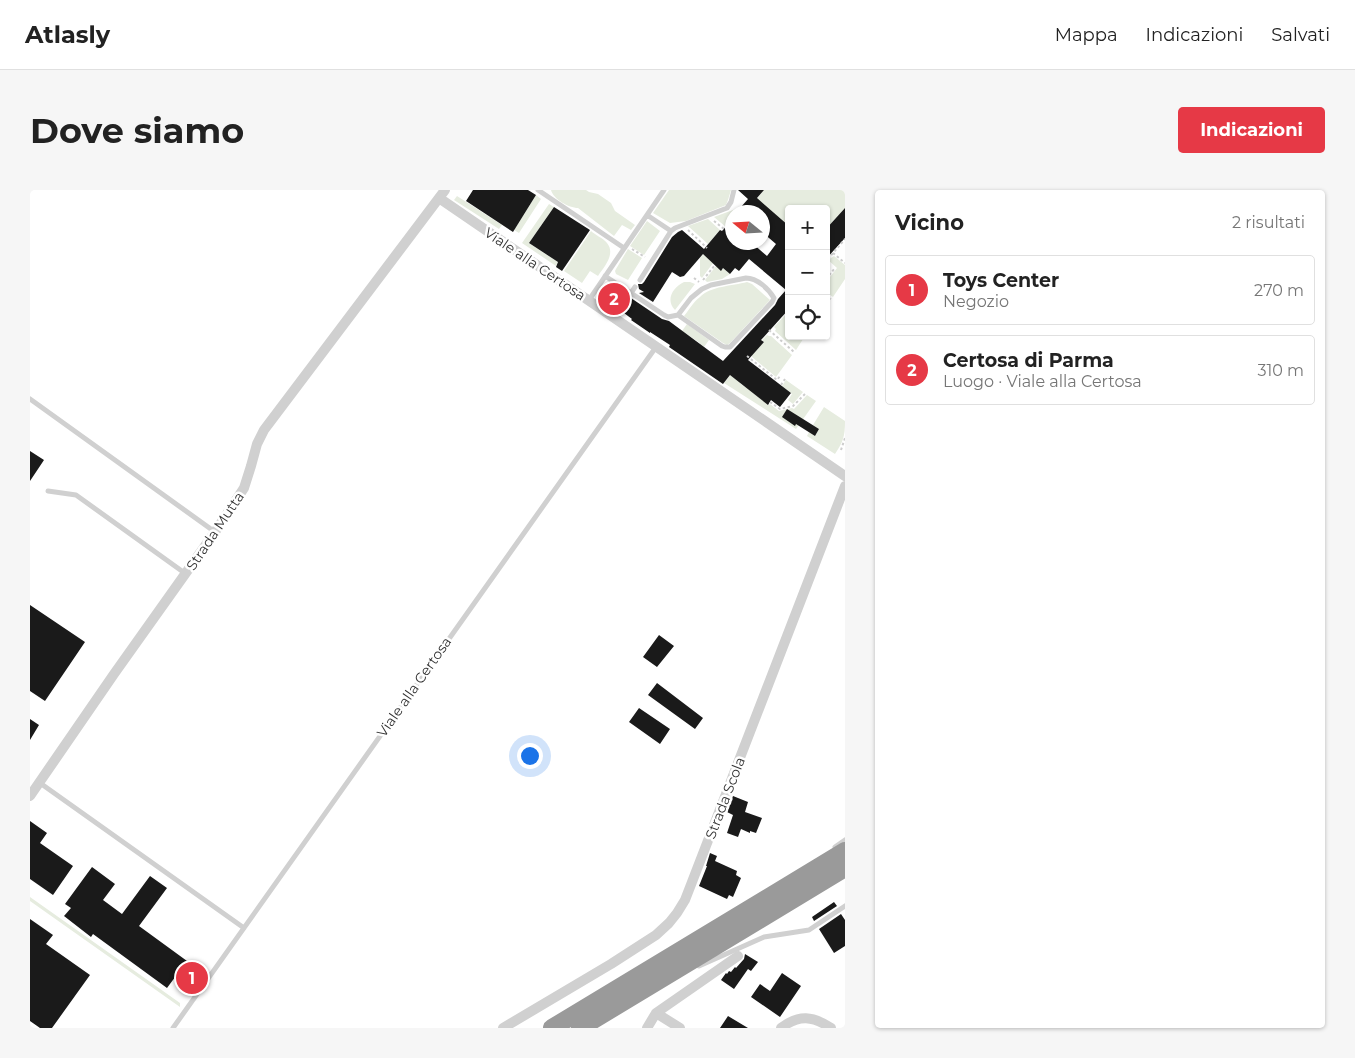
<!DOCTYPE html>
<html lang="it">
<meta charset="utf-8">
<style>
body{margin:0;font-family:Montserrat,sans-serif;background:#f6f6f6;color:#222}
.controls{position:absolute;right:15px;top:15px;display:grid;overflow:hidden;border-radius:5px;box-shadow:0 1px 4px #0004}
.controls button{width:45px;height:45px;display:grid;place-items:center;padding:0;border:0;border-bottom:1px solid #e0e0e0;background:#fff;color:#222;font:25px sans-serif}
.compass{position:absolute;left:695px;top:15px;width:45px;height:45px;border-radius:50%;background:#fff;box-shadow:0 1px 4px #0004;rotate:288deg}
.you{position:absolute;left:499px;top:565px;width:18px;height:18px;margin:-12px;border:4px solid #fff;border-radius:50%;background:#1a73e8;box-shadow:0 0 0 8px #1a73e833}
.badge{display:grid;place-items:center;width:32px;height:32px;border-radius:50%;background:#e63946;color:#fff;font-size:16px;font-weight:700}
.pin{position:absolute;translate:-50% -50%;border:2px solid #fff;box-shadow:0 1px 5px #0006}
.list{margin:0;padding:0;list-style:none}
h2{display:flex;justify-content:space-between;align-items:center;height:65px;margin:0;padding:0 20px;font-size:21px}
h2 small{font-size:16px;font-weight:400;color:#767676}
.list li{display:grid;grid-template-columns:32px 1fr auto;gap:15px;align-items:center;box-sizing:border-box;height:70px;margin:0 10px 10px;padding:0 10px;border:1px solid #e0e0e0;border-radius:5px}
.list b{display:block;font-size:19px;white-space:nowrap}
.list p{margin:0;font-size:16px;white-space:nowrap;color:#767676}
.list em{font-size:16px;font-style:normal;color:#767676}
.icon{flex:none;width:28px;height:28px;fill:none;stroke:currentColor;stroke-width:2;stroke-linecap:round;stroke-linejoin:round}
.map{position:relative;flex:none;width:815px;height:838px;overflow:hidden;border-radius:5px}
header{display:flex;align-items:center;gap:30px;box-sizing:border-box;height:70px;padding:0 25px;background:#fff;border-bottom:1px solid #e0e0e0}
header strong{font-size:24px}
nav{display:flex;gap:28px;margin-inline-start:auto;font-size:18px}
.intro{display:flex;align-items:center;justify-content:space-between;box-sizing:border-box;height:120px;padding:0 30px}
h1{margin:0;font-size:35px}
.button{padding:12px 22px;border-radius:5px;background:#e63946;color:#fff;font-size:18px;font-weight:700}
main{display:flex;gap:30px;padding:0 30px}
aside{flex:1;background:#fff;border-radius:5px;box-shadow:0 1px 4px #0004}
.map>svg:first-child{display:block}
.green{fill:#e6ecdf}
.building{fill:#1a1a1a}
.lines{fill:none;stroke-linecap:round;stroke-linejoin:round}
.path{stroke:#cdcdcd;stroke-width:2;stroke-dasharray:2.5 2.5;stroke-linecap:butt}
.lane{stroke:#d0d0d0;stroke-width:5}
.street{stroke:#d0d0d0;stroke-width:10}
.highway{stroke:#9a9a9a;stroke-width:18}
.labels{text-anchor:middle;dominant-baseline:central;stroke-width:5;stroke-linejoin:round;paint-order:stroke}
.street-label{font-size:14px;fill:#333;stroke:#fff}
</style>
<header>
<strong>Atlasly</strong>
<nav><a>Mappa</a><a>Indicazioni</a><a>Salvati</a></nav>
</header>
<div class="intro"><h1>Dove siamo</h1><a class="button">Indicazioni</a></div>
<main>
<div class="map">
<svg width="815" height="838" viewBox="0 0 815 838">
<rect width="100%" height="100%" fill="#fff"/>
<!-- green -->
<path class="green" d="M 521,0 L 556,0 L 559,2 L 568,4 L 581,13 L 585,21 L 605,35 L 601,40 L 592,35 L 584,46 L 548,18 C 539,18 523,9 521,0 Z
M 639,0 L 701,0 L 698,10 L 696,15 L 656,31 L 640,33 L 623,23 Z
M 734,0 L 815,0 L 815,18 L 796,39 L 796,19 L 759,19 L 759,36 L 727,9 Z
M 506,5 L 511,9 L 489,43 L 484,40 Z
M 427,6 L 472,35 L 469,39 L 424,10 Z
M 519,14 L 524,17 L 499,53 L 528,72 L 526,76 L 492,53 Z
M 711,17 L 713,19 L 709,22 L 702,22 L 702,30 L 696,37 L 684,27 Z
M 678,29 L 690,40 L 678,54 L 658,36 Z
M 617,31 L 630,41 L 614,65 L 600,56 Z
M 561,41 C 565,45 573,48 577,53 C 586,64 574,77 568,86 L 560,81 L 552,93 L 534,81 Z
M 598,59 L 612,68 L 598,90 L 586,84 L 585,81 L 586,79 Z
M 675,62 L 683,73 L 672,88 L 670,86 L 670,68 Z
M 804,66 L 815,75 L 815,89 L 803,107 L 796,102 L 796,92 L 807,78 L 798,70 Z
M 686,76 L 691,80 L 693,78 L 700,84 L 692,89 L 677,92 L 675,90 Z
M 654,92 L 660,92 L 665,94 L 645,120 C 635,110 643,97 654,92 Z
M 717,92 L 722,94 L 740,110 L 700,153 L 697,155 L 693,153 L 654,126 C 659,120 663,112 670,107 C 681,96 702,96 717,92 Z
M 758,122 L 759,123 L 759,146 L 775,146 L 766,160 L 745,141 L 746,139 L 744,137 Z
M 657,134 L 679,150 L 674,157 L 670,154 L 670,153 L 652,141 Z
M 737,145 L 739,146 L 741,146 L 762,165 L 746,187 L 722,167 L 722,165 L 734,152 L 732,150 Z
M 702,183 L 711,194 L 715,197 L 719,193 L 723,203 L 739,215 L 740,214 L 749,221 L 762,218 L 764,219 L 777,205 L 786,211 L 766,239 L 694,193 Z
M 756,190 L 773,202 L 763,214 L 758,210 L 762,204 L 752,196 Z
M 794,217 L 815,231 C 815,247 813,252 805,264 L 777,246 L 779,242 L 785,246 L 789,239 L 783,235 Z
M 0,707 L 150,813 L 150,817 L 0,711 Z"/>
<!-- building -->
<path class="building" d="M 443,0 L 498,0 L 506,5 L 483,42 L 436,11 Z
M 708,0 L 734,0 L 727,8 L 759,36 L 759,119 L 731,150 L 734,152 L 718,170 L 761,203 L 750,217 L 741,210 L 738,215 L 700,185 L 693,194 L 639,157 L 640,155 L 620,142 L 620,143 L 601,130 L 602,129 L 594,123 L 595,122 L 568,104 L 579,100 L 595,111 L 598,106 L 632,129 L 639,131 L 693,171 L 745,115 L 748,109 L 756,100 L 719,69 L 709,81 L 705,78 L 700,84 L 693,78 L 691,81 L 673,64 L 654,86 L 650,87 L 642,82 L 623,112 L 609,103 L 614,102 L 609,99 L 608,94 L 612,94 L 614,92 L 642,47 L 648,42 L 652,40 L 674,59 L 690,40 L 692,41 L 702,30 L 702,52 L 721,52 L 737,66 L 746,54 L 732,42 L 732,22 L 709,22 L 713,19 L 711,17 L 718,9 Z
M 524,17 L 560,40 L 532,81 L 526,77 L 528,72 L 499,53 Z
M 815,18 L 815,48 L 796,69 L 796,39 Z
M 757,219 L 789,239 L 785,246 L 766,234 L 765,236 L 752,227 Z
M 0,261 L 14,270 L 0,291 Z
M 0,415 L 55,452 L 15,511 L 0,501 Z
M 629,445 L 644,456 L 627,477 L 613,467 Z
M 627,493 L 673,528 L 665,539 L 618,505 Z
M 609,518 L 640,539 L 630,554 L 599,532 Z
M 0,529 L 9,535 L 0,550 Z
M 703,606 L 718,612 L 715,622 L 732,628 L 726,643 L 720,641 L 720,643 L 711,639 L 708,647 L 697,643 L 703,625 L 697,622 Z
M 0,631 L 17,643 L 10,653 L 43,676 L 23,705 L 0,689 Z
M 680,663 L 687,666 L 685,671 L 707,681 L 706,685 L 711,688 L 703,707 L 699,705 L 697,709 L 669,696 L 677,676 L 676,676 Z
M 62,677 L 85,694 L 73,710 L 92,724 L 120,686 L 137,698 L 109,736 L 157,771 L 137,798 L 63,744 L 61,747 L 34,726 L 41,718 L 35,714 Z
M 804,712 L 807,716 L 784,731 L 782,727 Z
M 811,724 L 815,730 L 815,756 L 804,763 L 789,739 Z
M 0,729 L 23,745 L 16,754 L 60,785 L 22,838 L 10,838 L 0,831 Z
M 715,764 L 728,772 L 721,781 L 718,779 L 704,799 L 691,790 L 696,783 L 697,784 L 699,781 L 701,782 L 705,777 L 706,778 L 714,769 Z
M 752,783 L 771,796 L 750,827 L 721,807 L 730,794 L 740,801 Z
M 698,826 L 718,838 L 690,838 Z"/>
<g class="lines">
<!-- path -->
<path class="path" d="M 684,31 L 694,39
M 658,40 L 677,58
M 602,59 L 615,67
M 803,63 L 815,73
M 798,69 L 815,49
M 664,88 L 669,92
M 796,89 L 805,78
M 673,90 L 685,75
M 796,106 L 801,109
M 739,140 L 764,162
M 717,166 L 747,190 L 750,186
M 751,195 L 755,189
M 740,212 L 750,219 L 763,216 L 775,204
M 811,260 L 815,248"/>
<!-- lane -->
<path class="lane" d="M 508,0 L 594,58
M 641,41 L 645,38 L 697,18 L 701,12 L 704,0
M 575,86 L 601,103 L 605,97
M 610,90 L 641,41 L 617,25
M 601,103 L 634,125 L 638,127 L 648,125 L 661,108 L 672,99 L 681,95 L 716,88 C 727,88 739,99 744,108 L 742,112 L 700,157 L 695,157 L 692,156 L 648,125
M 559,110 L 634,0
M 0,209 L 185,342
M 18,301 L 46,305 L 156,384
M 10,593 L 214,738
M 805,657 L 815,650
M 669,776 L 734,747 L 779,740 L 815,716
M 143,838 L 626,157"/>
<!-- street -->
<path class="street" d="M 409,8 L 815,286
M 0,606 L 84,484 L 185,342 L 214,298 L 221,276 L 227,254 L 234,240 L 415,0
M 626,823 L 650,838
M 473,838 L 581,774 L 626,745 L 639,733 L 647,723 L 655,710 L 662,692 L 815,296
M 617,838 L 626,823 L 708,766
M 751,838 C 769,824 783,826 801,838"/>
<!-- highway -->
<path class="highway" d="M 522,838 L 815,661
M 550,838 L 815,678"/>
</g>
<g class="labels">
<!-- street labels -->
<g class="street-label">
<text transform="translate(505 74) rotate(34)">Viale alla Certosa</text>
<text transform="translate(185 341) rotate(-56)">Strada Mutta</text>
<text transform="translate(384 497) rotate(-55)">Viale alla Certosa</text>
<text transform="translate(695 608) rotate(-69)">Strada Scola</text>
</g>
</g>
</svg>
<div class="controls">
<button>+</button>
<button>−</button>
<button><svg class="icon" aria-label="locate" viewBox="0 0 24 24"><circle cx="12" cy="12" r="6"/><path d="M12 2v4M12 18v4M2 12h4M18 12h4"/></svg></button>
</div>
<svg class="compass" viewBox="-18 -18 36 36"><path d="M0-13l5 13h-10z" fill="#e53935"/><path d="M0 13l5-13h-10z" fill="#767676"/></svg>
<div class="you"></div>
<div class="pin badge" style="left:162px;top:788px">1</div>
<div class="pin badge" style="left:584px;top:109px">2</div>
</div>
<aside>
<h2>Vicino<small>2 risultati</small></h2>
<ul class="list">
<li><span class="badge">1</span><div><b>Toys Center</b><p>Negozio</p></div><em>270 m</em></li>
<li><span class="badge">2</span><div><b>Certosa di Parma</b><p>Luogo · Viale alla Certosa</p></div><em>310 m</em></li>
</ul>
</aside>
</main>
